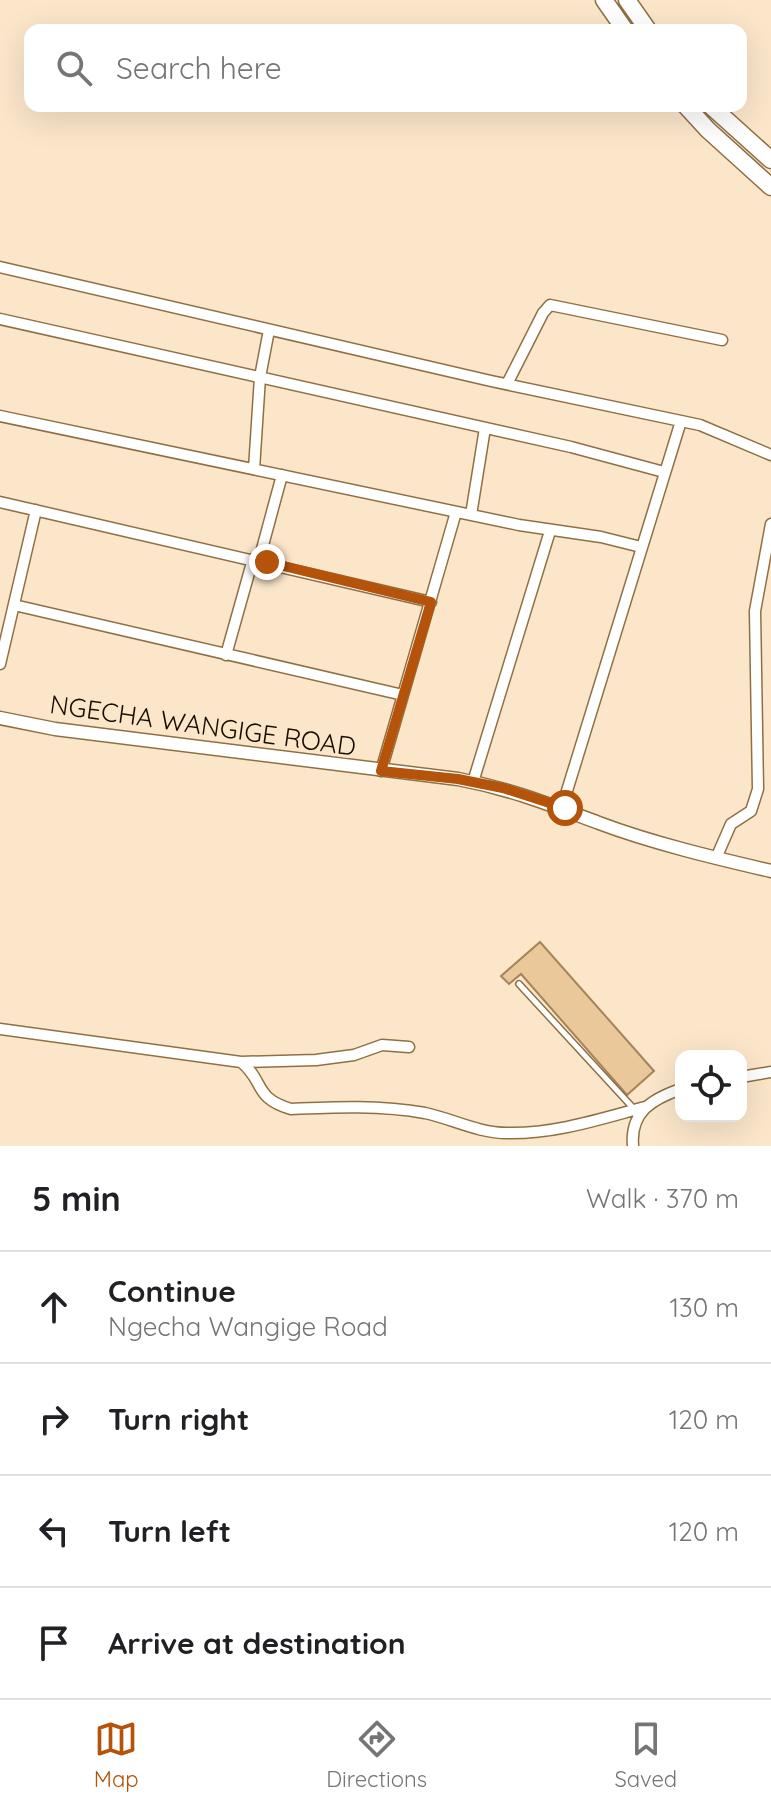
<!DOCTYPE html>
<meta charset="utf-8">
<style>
body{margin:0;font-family:Quicksand,sans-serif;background:#f2f2f2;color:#202124}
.controls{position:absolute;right:24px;bottom:24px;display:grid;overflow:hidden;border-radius:16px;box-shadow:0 8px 32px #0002}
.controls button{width:72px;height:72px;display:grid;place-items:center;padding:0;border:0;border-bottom:2px solid #e0e0e0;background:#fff;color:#202124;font:40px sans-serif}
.stop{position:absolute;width:24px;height:24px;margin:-18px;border:6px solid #b45309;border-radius:50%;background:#fff}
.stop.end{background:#b45309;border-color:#fff;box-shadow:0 2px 8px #0008}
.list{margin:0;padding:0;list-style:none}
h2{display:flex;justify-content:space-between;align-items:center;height:104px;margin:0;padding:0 32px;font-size:34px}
h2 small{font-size:26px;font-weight:400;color:#757577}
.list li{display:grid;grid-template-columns:52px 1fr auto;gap:24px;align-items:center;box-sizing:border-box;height:112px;padding:0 32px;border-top:2px solid #e0e0e0}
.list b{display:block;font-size:30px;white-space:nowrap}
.list p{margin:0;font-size:26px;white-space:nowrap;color:#757577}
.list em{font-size:26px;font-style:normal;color:#757577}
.icon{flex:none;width:44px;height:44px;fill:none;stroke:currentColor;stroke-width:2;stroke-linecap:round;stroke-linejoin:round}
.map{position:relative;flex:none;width:771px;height:1146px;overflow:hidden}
.search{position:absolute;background:#fff;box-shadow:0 8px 32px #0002;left:24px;right:24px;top:24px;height:88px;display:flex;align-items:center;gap:20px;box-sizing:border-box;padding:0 28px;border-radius:16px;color:#757577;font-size:30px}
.sheet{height:552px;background:#fff}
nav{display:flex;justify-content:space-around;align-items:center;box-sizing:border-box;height:112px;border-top:2px solid #e0e0e0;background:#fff;font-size:22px;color:#757577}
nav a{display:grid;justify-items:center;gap:4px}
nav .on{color:#b45309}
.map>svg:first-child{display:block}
.building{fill:#eac89a;stroke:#a48458;stroke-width:2}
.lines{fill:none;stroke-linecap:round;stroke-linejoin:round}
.service-casing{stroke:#8f7044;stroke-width:8}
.minor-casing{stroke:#8f7044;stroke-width:13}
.tertiary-casing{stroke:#8f7044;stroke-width:15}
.primary-casing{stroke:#8f7044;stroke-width:19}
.service{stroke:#fff;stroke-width:5}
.minor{stroke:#fff;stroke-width:10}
.tertiary{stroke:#fff;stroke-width:12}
.primary{stroke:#fff;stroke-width:16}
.route{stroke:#b45309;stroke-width:10}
.labels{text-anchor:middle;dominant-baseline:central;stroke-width:6;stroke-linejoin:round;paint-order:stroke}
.street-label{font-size:26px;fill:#180c00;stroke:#fbe6ca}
</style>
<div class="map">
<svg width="771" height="1146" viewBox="0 0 771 1146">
<rect width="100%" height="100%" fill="#fbe6ca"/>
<!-- building -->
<path class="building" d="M 540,942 L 654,1071 L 627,1095 L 521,974 L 509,984 L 501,976 Z"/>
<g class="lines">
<!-- service casing -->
<g class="service-casing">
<path id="service" d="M 519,984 L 635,1110"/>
</g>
<!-- minor casing -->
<g class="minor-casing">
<path id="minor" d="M 0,267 L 491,381 L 700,425 L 771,455
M 0,319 L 571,447 L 664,472
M 507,384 L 543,313 L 550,305 L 722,340
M 0,416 L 519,525 L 601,537 L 641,547
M 254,469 L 260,377 L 269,330
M 0,502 L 431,602
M 471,515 L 485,428
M 259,560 L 282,475
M 14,605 L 403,695
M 226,655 L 253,559
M 0,664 L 36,510
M 381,771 L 456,512
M 473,782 L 550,531
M 562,807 L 681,421
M 717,856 L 731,824 L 751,811 L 758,789 L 755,611 L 771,524
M 0,1029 L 241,1062 C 265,1081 253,1098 291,1109 C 335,1107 381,1105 425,1113 C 453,1119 478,1133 507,1133 C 555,1134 600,1119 645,1107
M 241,1062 L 316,1060 L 354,1055 L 382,1045 L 409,1047
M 741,1077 L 771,1072
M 633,1146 C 630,1112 652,1099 681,1089"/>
</g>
<!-- tertiary casing -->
<g class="tertiary-casing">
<path id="tertiary" d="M 0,718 L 55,729 L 458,779 C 511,789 548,804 599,823 C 652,843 715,858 771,871"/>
</g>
<!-- primary casing -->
<g class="primary-casing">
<path id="primary" d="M 604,0 L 625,30
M 627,0 L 648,30
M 686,106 L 708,130 L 771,187
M 711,106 L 771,160"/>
</g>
<!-- service -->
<use href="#service" class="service"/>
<!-- minor -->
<use href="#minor" class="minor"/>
<!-- tertiary -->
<use href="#tertiary" class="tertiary"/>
<!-- primary -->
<use href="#primary" class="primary"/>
</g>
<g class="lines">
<!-- route -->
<path class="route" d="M 267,562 L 431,602 L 381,771 L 458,779 L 503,788 L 565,808"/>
</g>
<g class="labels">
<!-- street labels -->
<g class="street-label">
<text transform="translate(203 725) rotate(8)">NGECHA WANGIGE ROAD</text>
</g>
</g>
</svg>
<div class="controls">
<button><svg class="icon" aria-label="locate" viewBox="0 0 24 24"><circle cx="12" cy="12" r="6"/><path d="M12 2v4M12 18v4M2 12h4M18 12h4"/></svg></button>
</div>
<div class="stop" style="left:565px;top:808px"></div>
<div class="stop end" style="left:267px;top:562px"></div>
<div class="search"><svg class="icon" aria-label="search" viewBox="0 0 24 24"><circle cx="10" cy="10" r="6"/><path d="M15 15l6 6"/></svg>Search here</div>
</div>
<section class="sheet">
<h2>5 min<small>Walk · 370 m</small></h2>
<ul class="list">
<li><svg class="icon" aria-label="ahead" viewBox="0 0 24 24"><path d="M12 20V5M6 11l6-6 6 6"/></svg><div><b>Continue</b><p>Ngecha Wangige Road</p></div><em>130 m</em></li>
<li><svg class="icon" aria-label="right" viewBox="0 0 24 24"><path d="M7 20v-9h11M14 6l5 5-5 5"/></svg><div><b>Turn right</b></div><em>120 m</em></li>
<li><svg class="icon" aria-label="left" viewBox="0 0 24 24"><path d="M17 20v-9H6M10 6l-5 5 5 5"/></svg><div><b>Turn left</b></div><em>120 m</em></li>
<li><svg class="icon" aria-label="arrive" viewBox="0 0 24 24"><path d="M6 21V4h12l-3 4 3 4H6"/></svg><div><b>Arrive at destination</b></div></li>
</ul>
</section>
<nav>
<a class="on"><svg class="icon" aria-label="map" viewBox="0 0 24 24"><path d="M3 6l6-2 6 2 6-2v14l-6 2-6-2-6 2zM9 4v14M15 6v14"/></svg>Map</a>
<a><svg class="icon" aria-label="directions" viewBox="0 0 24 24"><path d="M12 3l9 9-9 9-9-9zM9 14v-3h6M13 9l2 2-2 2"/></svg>Directions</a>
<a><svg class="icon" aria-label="saved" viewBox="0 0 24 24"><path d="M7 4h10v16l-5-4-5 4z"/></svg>Saved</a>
</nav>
